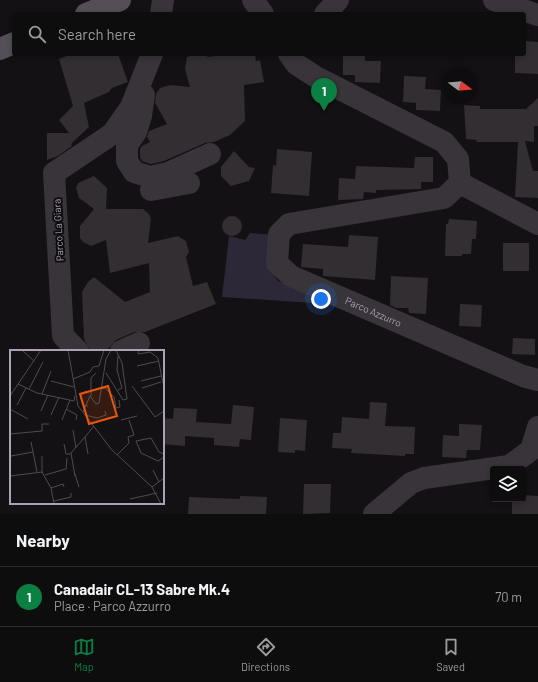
<!DOCTYPE html>
<meta charset="utf-8">
<style>
body{margin:0;font-family:Barlow,sans-serif;background:#1c1b1c;color:#f1f3f6}
.controls{position:absolute;right:12px;bottom:12px;display:grid;overflow:hidden;border-radius:4px;box-shadow:0 2px 6px #0003}
.controls button{width:36px;height:36px;display:grid;place-items:center;padding:0;border:0;border-bottom:1px solid #2e2d2e;background:#0e0d0e;color:#f1f3f6;font:20px sans-serif}
.compass{position:absolute;left:442px;top:68px;width:36px;height:36px;border-radius:50%;background:#0e0d0e;box-shadow:0 2px 6px #0003;rotate:106deg}
.you{position:absolute;left:321px;top:299px;width:14px;height:14px;margin:-10px;border:3px solid #fff;border-radius:50%;background:#1a73e8;box-shadow:0 0 0 6px #1a73e833}
.badge{display:grid;place-items:center;width:26px;height:26px;border-radius:50%;background:#0b8043;color:#fff;font-size:13px;font-weight:700}
.pin{position:absolute;translate:-50% -33px;filter:drop-shadow(0 1px 2px #0008)}
.pin::after{content:'';position:absolute;top:21px;width:14px;height:12px;background:inherit;clip-path:polygon(0 0,100% 0,50% 100%)}
.list{margin:0;padding:0;list-style:none}
h2{display:flex;justify-content:space-between;align-items:center;height:52px;margin:0;padding:0 16px;font-size:17px}
h2 small{font-size:13px;font-weight:400;color:#9b9c9e}
.list li{display:grid;grid-template-columns:26px 1fr auto;gap:12px;align-items:center;box-sizing:border-box;height:60px;padding:0 16px;border-top:1px solid #2e2d2e}
.list b{display:block;font-size:15px;white-space:nowrap}
.list p{margin:0;font-size:13px;white-space:nowrap;color:#9b9c9e}
.list em{font-size:13px;font-style:normal;color:#9b9c9e}
.icon{flex:none;width:22px;height:22px;fill:none;stroke:currentColor;stroke-width:2;stroke-linecap:round;stroke-linejoin:round}
.map{position:relative;flex:none;width:538px;height:514px;overflow:hidden}
.search{position:absolute;background:#0e0d0e;box-shadow:0 2px 6px #0003;left:12px;right:12px;top:12px;height:44px;display:flex;align-items:center;gap:10px;box-sizing:border-box;padding:0 14px;border-radius:4px;color:#9b9c9e;font-size:15px}
.sheet{height:112px;background:#0e0d0e}
nav{display:flex;justify-content:space-around;align-items:center;box-sizing:border-box;height:56px;border-top:1px solid #2e2d2e;background:#0e0d0e;font-size:11px;color:#9b9c9e}
nav a{display:grid;justify-items:center;gap:2px}
nav .on{color:#0b8043}
.map>svg:first-child{display:block}
.water{fill:#2c2837}
.building{fill:#322e32}
.lines{fill:none;stroke-linecap:round;stroke-linejoin:round}
.minor{stroke:#38343a;stroke-width:22}
.primary{stroke:#544e57;stroke-width:22}
.labels{text-anchor:middle;dominant-baseline:central;stroke-width:4;stroke-linejoin:round;paint-order:stroke}
.street-label{font-size:10px;fill:#aca2b4;stroke:#0e0d0e}
.inset-road{fill:none;stroke:#504b53;stroke-width:1}
.view{fill:#e8590c;fill-opacity:0.15;stroke:#e8590c;stroke-width:2}
.inset-edge{fill:none;stroke:#aca2b4;stroke-width:2}
</style>
<div class="map">
<svg width="538" height="514" viewBox="0 0 538 514">
<rect width="100%" height="100%" fill="#131113"/>
<!-- water -->
<path class="water" d="M 250,233 L 274,235 L 270,269 L 278,281 L 316,295 L 313,303 L 222,297 L 229,236 L 245,240 Z"/>
<!-- building -->
<path class="building" d="M 524,41 L 538,42 L 538,74 L 515,73 L 515,54 L 524,54 Z
M 71,54 L 118,54 L 128,82 L 112,88 L 109,92 L 84,103 L 89,127 L 71,144 L 72,146 L 58,156 L 47,160 L 47,133 L 69,133 L 59,120 L 73,106 L 59,59 Z
M 196,54 L 205,55 L 208,57 L 232,54 L 255,54 L 256,61 L 260,60 L 264,82 L 244,85 L 245,121 L 230,135 L 214,142 L 205,143 L 164,161 L 151,164 L 142,161 L 140,157 L 140,149 L 142,146 L 150,142 L 147,137 L 149,131 L 167,124 L 155,103 L 156,94 L 160,88 L 170,85 L 190,87 L 185,69 L 187,57 Z
M 343,54 L 365,54 L 365,61 L 381,61 L 380,83 L 355,82 L 355,75 L 343,75 Z
M 404,76 L 426,77 L 425,89 L 441,90 L 440,111 L 416,110 L 416,103 L 403,102 Z
M 538,98 L 538,126 L 534,126 L 534,142 L 525,141 L 533,171 L 538,171 L 538,198 L 515,197 L 518,142 L 476,142 L 477,140 L 466,139 L 464,105 L 480,106 L 480,109 L 526,109 Z
M 277,149 L 312,152 L 309,196 L 271,193 L 273,165 L 276,166 Z
M 234,151 L 249,167 L 255,168 L 249,181 L 231,186 L 221,176 L 221,167 Z
M 415,157 L 433,157 L 433,182 L 421,182 L 421,189 L 376,190 L 376,193 L 364,192 L 363,199 L 338,200 L 339,178 L 355,179 L 356,166 L 414,168 Z
M 94,176 L 107,188 L 106,209 L 143,209 L 149,214 L 151,219 L 148,243 L 178,236 L 186,241 L 189,252 L 186,257 L 193,286 L 207,282 L 216,304 L 145,332 L 134,332 L 116,340 L 109,348 L 104,351 L 90,350 L 84,339 L 82,292 L 88,282 L 94,277 L 125,302 L 150,292 L 149,263 L 110,273 L 106,240 L 91,246 L 83,242 L 80,238 L 80,226 L 94,209 L 79,198 L 76,188 L 78,183 Z
M222 226a10 10 0 1 1 20 0a10 10 0 1 1-20 0Z
M 449,219 L 477,221 L 476,239 L 472,239 L 471,254 L 462,254 L 462,256 L 445,256 L 446,224 L 448,224 Z
M 349,235 L 378,237 L 375,280 L 323,276 L 323,269 L 301,267 L 303,244 L 348,247 Z
M 503,243 L 529,243 L 529,271 L 503,271 Z
M 391,276 L 428,278 L 426,314 L 409,313 L 408,308 L 396,308 L 390,305 Z
M 460,304 L 482,305 L 481,327 L 459,326 Z
M 513,338 L 535,339 L 535,355 L 512,354 Z
M 370,402 L 387,403 L 385,426 L 415,427 L 414,454 L 405,454 L 405,456 L 351,453 L 352,449 L 332,448 L 333,433 L 341,433 L 342,417 L 369,419 Z
M 233,405 L 254,407 L 251,440 L 240,439 L 239,447 L 214,445 L 214,438 L 185,436 L 185,446 L 163,444 L 163,418 L 173,419 L 174,408 L 197,409 L 196,422 L 231,424 Z
M 280,418 L 307,420 L 305,451 L 295,450 L 295,453 L 278,452 Z
M 459,424 L 482,425 L 480,450 L 467,450 L 466,458 L 442,457 L 443,435 L 459,436 Z
M 304,484 L 331,484 L 330,513 L 303,514 Z
M 523,495 L 538,496 L 538,514 L 512,514 L 512,499 L 523,499 Z
M 240,496 L 267,497 L 266,514 L 188,514 L 189,497 L 240,499 Z"/>
<g class="lines">
<!-- minor -->
<g class="minor">
<path d="M 253,0 L 263,14"/>
<path d="M 494,0 L 538,15"/>
<path d="M 161,14 L 163,0"/>
<path d="M 325,14 L 338,0"/>
<path id="s1" d="M 289,54 L 296,64 L 316,77 L 444,142 L 458,159 L 460,183 L 444,198 L 289,224 L 279,234 L 277,263 L 291,276 L 523,376 L 538,380"/>
<path d="M 144,95 L 141,116 L 136,132 L 127,145 L 127,161 L 134,172 L 150,177 L 168,173 L 210,154"/>
<path d="M 460,183 L 538,224"/>
<path d="M 151,190 L 189,183"/>
<path d="M 78,351 L 63,336 L 54,173 L 112,134 L 131,107 L 152,54"/>
<path d="M 121,351 L 139,343"/>
<path d="M 374,514 L 411,483 L 424,478 L 509,466 L 531,450 L 538,427"/>
</g>
<!-- primary -->
<path class="primary" d="M 86,14 L 120,0
M 0,49 L 14,43"/>
</g>
<g class="labels">
<!-- street labels -->
<g class="street-label">
<text transform="translate(58 230) rotate(-93)">Parco La Giara</text>
<text stroke="none"><textPath href="#s1" startOffset="557">Parco Azzurro</textPath></text>
</g>
</g>
<!-- overview -->
<g transform="translate(10 350)">
<rect width="154" height="154" fill="#131113"/>
<path class="inset-road" d="M 12,0 L 24,11M 58,0 L 68,56 L 102,100 L 142,137 L 151,154M 129,0 L 128,4 L 140,2 L 148,8 L 154,38M 127,16 L 149,11M 96,23 L 113,50 L 117,49 L 112,13 L 106,0M 63,29 L 80,22 L 83,17 L 89,16 L 94,0M 41,31 L 64,37M 131,31 L 151,26M 8,34 L 27,43 L 64,51 L 65,46M 122,36 L 145,67 L 154,61M 132,38 L 151,32M 19,39 L 33,12M 91,39 L 95,38 L 104,47 L 106,58 L 110,57 L 109,50M 108,40 L 112,38 L 107,20 L 108,6M 76,41 L 71,44 L 71,48 L 73,55 L 78,56M 32,44 L 41,21M 0,46 L 31,0M 81,46 L 81,28 L 86,23M 7,55 L 16,38M 0,59 L 18,69M 56,59 L 67,65 L 66,70M 31,61 L 38,45M 73,62 L 80,46 L 86,54 L 89,53 L 96,9 L 101,0M 41,65 L 49,47M 75,65 L 87,68 L 96,65 L 95,61M 52,70 L 60,50M 111,70 L 127,66M 63,80 L 66,98M 0,84 L 32,81 L 32,74 L 39,74M 21,92 L 27,122M 54,94 L 56,104 L 60,104 L 75,87M 61,103 L 65,126M 78,104 L 75,87 L 84,76M 154,104 L 149,102 L 141,88 L 126,91 L 131,103 L 148,111 L 154,107M 107,105 L 119,93 L 118,87 L 124,85 L 119,70M 0,109 L 1,106 L 23,102M 143,120 L 149,132M 32,123 L 32,106M 65,124 L 69,137M 35,125 L 56,119 L 57,108M 0,126 L 32,122 L 41,138 L 44,154M 142,137 L 154,128M 41,138 L 53,134 L 54,137M 120,149 L 147,143M 44,151 L 61,147 L 61,143"/>
<path class="view" d="M 98,36 L 107,66 L 79,74 L 70,44 Z"/>
<rect width="154" height="154" class="inset-edge"/>
</g>
</svg>
<div class="controls">
<button><svg class="icon" aria-label="layers" viewBox="0 0 24 24"><path d="M12 4l9 5-9 5-9-5zM3 14l9 5 9-5"/></svg></button>
</div>
<svg class="compass" viewBox="-18 -18 36 36"><path d="M0-13l5 13h-10z" fill="#e53935"/><path d="M0 13l5-13h-10z" fill="#9b9c9e"/></svg>
<div class="you"></div>
<div class="pin badge" style="left:324px;top:111px">1</div>
<div class="search"><svg class="icon" aria-label="search" viewBox="0 0 24 24"><circle cx="10" cy="10" r="6"/><path d="M15 15l6 6"/></svg>Search here</div>
</div>
<section class="sheet">
<h2>Nearby<small></small></h2>
<ul class="list">
<li><span class="badge">1</span><div><b>Canadair CL-13 Sabre Mk.4</b><p>Place · Parco Azzurro</p></div><em>70 m</em></li>
</ul>
</section>
<nav>
<a class="on"><svg class="icon" aria-label="map" viewBox="0 0 24 24"><path d="M3 6l6-2 6 2 6-2v14l-6 2-6-2-6 2zM9 4v14M15 6v14"/></svg>Map</a>
<a><svg class="icon" aria-label="directions" viewBox="0 0 24 24"><path d="M12 3l9 9-9 9-9-9zM9 14v-3h6M13 9l2 2-2 2"/></svg>Directions</a>
<a><svg class="icon" aria-label="saved" viewBox="0 0 24 24"><path d="M7 4h10v16l-5-4-5 4z"/></svg>Saved</a>
</nav>
